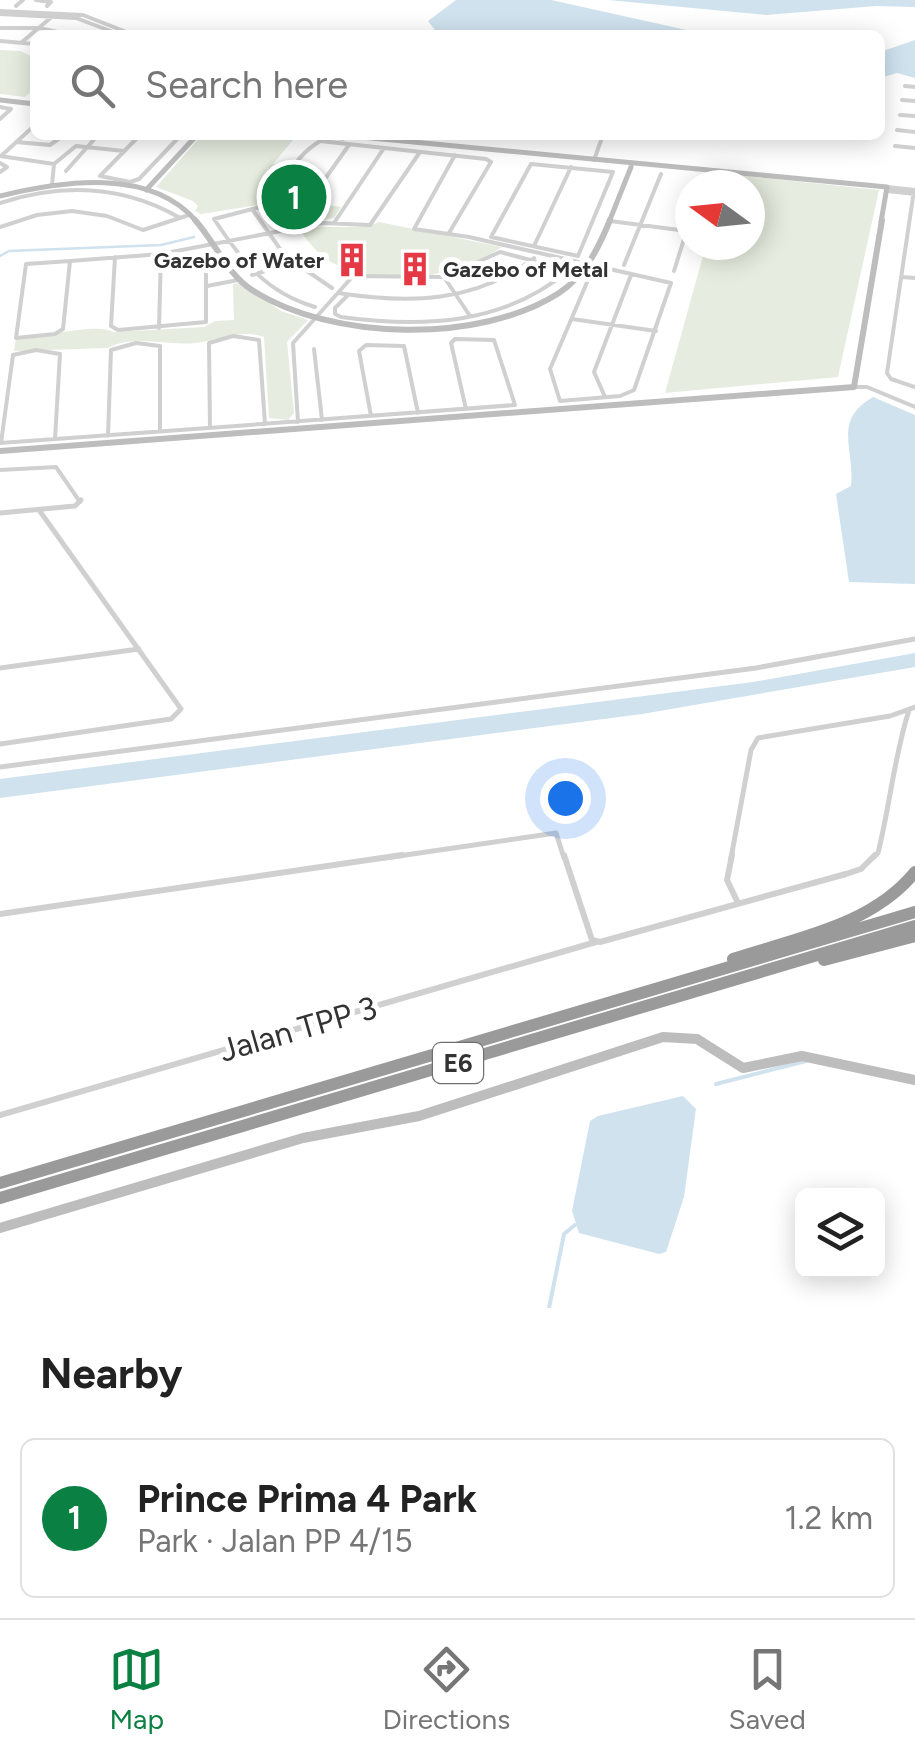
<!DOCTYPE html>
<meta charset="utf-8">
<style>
body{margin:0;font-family:Figtree,sans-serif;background:#f6f6f6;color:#222}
.controls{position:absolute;right:30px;bottom:30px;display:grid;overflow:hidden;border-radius:15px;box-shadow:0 5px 25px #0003}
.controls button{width:90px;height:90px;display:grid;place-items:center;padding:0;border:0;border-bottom:2px solid #e0e0e0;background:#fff;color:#222;font:50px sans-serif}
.compass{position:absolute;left:675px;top:170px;width:90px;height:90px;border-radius:50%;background:#fff;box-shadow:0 5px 25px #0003;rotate:285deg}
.you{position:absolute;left:565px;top:798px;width:35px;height:35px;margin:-25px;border:8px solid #fff;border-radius:50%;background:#1a73e8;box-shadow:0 0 0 15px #1a73e833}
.badge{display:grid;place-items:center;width:65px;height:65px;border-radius:50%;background:#0b8043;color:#fff;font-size:32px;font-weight:700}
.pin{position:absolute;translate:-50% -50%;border:5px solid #fff;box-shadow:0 2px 10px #0006}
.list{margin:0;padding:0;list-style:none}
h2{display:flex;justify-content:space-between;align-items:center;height:130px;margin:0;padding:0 40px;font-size:42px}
h2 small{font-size:32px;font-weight:400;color:#767676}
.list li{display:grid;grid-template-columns:65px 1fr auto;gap:30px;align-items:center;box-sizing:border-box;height:160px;margin:0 20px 20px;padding:0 20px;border:2px solid #e0e0e0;border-radius:15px}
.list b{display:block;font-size:38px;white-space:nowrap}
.list p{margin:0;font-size:32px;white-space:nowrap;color:#767676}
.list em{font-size:32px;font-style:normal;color:#767676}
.icon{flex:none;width:55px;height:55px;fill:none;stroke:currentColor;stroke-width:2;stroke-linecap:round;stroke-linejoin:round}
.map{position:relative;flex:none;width:915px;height:1308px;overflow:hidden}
.search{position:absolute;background:#fff;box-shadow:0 5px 25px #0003;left:30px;right:30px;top:30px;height:110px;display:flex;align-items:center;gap:25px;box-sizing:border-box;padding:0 35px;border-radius:15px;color:#767676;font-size:38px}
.sheet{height:310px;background:#fff}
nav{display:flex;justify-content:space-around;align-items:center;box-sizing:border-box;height:140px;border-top:2px solid #e0e0e0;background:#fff;font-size:28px;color:#767676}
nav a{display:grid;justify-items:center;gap:5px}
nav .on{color:#0b8043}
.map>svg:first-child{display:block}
.green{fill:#e6ecdf}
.water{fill:#cfe2ee}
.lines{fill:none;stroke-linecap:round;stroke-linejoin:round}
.stream-far1{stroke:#cfe2ee;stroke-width:2.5}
.stream{stroke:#cfe2ee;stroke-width:4}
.street-far2{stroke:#d0d0d0;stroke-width:4}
.street-far1{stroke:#d0d0d0;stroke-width:5}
.street{stroke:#d0d0d0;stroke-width:6}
.secondary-far2{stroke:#bdbdbd;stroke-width:5}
.secondary-far1{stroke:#bdbdbd;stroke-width:6}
.secondary{stroke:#bdbdbd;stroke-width:10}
.highway{stroke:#9a9a9a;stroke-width:12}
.labels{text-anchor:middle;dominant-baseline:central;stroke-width:10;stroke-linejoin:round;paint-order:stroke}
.far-poi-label{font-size:22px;font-weight:bold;fill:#333;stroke:#fff;text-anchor:end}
.shield{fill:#fff;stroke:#707070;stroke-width:2.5}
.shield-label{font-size:25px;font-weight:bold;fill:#333}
.near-street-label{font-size:32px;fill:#333;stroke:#fff}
</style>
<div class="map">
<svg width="915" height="1308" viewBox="0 0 915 1308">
<rect width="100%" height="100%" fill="#fff"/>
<!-- green -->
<path class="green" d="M 0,50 L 20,51 L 35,58 L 35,88 L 25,97 L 0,94 Z
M 202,135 L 297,135 L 273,164 L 292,167 L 280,184 L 277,202 L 201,214 L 195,211 L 198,206 L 193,201 L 156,187 Z
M 725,174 L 879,190 L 838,377 L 665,393 L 706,245 L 750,245 L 750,185 L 722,185 Z
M 294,176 L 307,177 L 296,191 L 304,193 L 300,201 L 341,207 L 334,218 L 298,225 L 285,201 Z
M 379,222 L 502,247 C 455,277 383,291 331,262 C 317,254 307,240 298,228 C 322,224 361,231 379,222 Z
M 239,283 L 281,311 L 308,320 L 287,342 L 294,413 L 288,420 L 269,418 L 264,337 C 242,329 222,339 202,342 C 171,348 137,333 108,348 L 14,351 L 16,339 C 40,338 96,322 113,332 L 204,327 L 215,321 L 234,320 L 233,284 Z"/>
<!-- water -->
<path class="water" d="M 456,0 L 551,0 L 709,35 L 448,35 L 435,30 L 428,21 Z
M 608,0 L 915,0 L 915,7 L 876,6 L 766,15 Z
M 915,40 L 915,78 L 897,73 L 880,78 L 880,52 Z
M 873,397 L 915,415 L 915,584 L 849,582 L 836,494 L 851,486 C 855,448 832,421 873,397 Z
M 915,653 L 915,667 L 642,714 L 0,798 L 0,779 L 753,682 Z
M 683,1096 L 696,1109 L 684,1197 L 666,1252 L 659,1254 L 579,1233 L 572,1211 L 590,1121 L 598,1116 Z"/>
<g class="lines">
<!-- stream-far1 -->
<path class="stream-far1" d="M 0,256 L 9,251 L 161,245 L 194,237"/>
<!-- stream -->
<path class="stream" d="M 716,1084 L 806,1061
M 549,1308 L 564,1234 L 575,1225"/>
<!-- street-far2 -->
<path class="street-far2" d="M 36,0 L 51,2 L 47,6
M 16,6 L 23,0
M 0,11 L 83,15 L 134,35
M 0,14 L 76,18 L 121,35
M 0,28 L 39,28 L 71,35
M 0,41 L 35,44
M 22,42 L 54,15
M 905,86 L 915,87
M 35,90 L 35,94
M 902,100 L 915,101
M 0,107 L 11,109 L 0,119
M 900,115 L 915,116
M 897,130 L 915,132
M 140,135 L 100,176 L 130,182 L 139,179 L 181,135
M 16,142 L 50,145 L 64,135
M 895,146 L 915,148
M 420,152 L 370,225 L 323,223 L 294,228 C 269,198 290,160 320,141 L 486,159 L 491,162 L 449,233
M 455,155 L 414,229 L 469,237 L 671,283 L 634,390 L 620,396 L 560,401 L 550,369 L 588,280
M 0,156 L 54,164 L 52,185
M 1,156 L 35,125
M 594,160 L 603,135
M 0,163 L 7,167 L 0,172
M 54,164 L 76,146 L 124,151
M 531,164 L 613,172 L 578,256 L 491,237 Z
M 66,171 L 98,135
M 702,185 L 704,178
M 887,187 L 915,190
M 887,191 L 915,194
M 913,197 L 887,373 L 891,379 L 915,387
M 310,200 L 349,145
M 0,203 C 62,183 123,185 180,218
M 268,205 L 214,219 C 242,261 265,292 315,307
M 252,209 L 285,256 L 332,288
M 610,221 L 687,231
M 334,223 L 384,148
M 0,227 L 37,215 L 72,211 L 107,216 L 143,230 L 189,215
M 534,246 L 571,167
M 115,257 L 111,326 L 118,330 L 206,322 L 206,260
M 70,261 L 63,329 L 55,334 L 16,338 L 26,264 Z
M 70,261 L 161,254 L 286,230
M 624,265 L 661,174
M 674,271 L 690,220
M 252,275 L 310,258
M 444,277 L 470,316
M 902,277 L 915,278
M 207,286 L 238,280
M 338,293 C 409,304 475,303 534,258
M 572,319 L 656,331
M 159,328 L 161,254
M 314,349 L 322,420
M 854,387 L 867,387 L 915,407
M 605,397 L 594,372 L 631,275
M 371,416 L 359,351 L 366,345 L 404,346 L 418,413
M 298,422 L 293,343 L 353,276 L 444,277 L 500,252 L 569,270 C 504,325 423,328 341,317 L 335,314 L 335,308 L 348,295
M 210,428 L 209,343 L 233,336 L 259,340 L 265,424
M 108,436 L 111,350 L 136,343 L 160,346 L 160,431
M 0,443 C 172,430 343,419 515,405 L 494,340 L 455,339 L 451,343 L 466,409
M 1,443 L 13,355 L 36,350 L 60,354 L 55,439
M 0,470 L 56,467 L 80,502"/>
<!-- street-far1 -->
<path class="street-far1" d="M 0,513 L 75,506 L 81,500
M 0,668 L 139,649
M 0,744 L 171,719 L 181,709 L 39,510
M 0,767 L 756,668 L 915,639
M 385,858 L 556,833 L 564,858
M 731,858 L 751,750 L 758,738 L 890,716 L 915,707
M 873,858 L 878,853 C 890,805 894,757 909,710"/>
<!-- street -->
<path class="street" d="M 564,855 L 592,940 L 600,942 L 846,874 L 861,869 L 875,855
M 732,855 L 727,880 L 737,901
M 0,914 L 402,855
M 0,1115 L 596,942"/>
<!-- secondary-far2 -->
<path class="secondary-far2" d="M 0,100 L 35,104
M 311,135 L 343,138
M 340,135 L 887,187 L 881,222
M 146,190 L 197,135
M 0,196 C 62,181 151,167 197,222
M 609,222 L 631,167"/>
<!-- secondary-far1 -->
<path class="secondary-far1" d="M 195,220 C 215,242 227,274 252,290 C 331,341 480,344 559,293 C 585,276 599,247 610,220
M 0,451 L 854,387 L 882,220"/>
<!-- secondary -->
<path class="secondary" d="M 0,1228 L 303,1138 L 419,1116 L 663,1037 L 697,1039 L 743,1068 L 802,1056 L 915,1080"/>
<!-- highway -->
<path class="highway" d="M 733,959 C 796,938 871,926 915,872
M 824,960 L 915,936
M 0,1183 L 915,912
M 0,1198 L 915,926"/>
</g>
<!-- icons -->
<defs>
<g id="building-bare" transform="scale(2.7)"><path d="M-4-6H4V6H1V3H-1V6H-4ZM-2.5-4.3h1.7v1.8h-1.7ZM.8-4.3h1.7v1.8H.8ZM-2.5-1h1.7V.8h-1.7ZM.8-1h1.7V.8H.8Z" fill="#e63946" stroke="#fff" stroke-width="2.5" paint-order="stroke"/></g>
</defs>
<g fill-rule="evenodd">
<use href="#building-bare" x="352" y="260"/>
<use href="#building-bare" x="415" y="269"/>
</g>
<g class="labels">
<!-- far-poi labels -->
<g class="far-poi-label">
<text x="324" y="260">Gazebo of Water</text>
<text x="443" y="269" text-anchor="start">Gazebo of Metal</text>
</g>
<!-- shield labels -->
<rect class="shield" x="433" y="1043" width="50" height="40" rx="8"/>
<g class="shield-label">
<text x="458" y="1063">E6</text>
</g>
<!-- near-street labels -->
<g class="near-street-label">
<text transform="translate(298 1029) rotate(-16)">Jalan TPP 3</text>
</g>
</g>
</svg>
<div class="controls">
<button><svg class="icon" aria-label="layers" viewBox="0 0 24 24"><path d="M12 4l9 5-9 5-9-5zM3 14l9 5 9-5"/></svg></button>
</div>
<svg class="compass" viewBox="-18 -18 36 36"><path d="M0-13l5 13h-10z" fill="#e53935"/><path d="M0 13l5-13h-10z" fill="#767676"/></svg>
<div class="you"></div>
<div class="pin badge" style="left:294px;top:197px">1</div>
<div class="search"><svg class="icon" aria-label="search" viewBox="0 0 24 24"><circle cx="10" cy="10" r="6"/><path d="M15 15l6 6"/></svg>Search here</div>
</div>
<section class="sheet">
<h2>Nearby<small></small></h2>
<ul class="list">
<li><span class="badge">1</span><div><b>Prince Prima 4 Park</b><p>Park · Jalan PP 4/15</p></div><em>1.2 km</em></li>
</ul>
</section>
<nav>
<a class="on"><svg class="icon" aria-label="map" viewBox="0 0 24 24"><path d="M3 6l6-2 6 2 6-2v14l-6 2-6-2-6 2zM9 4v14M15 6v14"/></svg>Map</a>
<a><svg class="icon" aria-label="directions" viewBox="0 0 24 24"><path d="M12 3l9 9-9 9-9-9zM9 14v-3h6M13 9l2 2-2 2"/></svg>Directions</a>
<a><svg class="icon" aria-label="saved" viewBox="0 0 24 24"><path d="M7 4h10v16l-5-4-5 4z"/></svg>Saved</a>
</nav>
